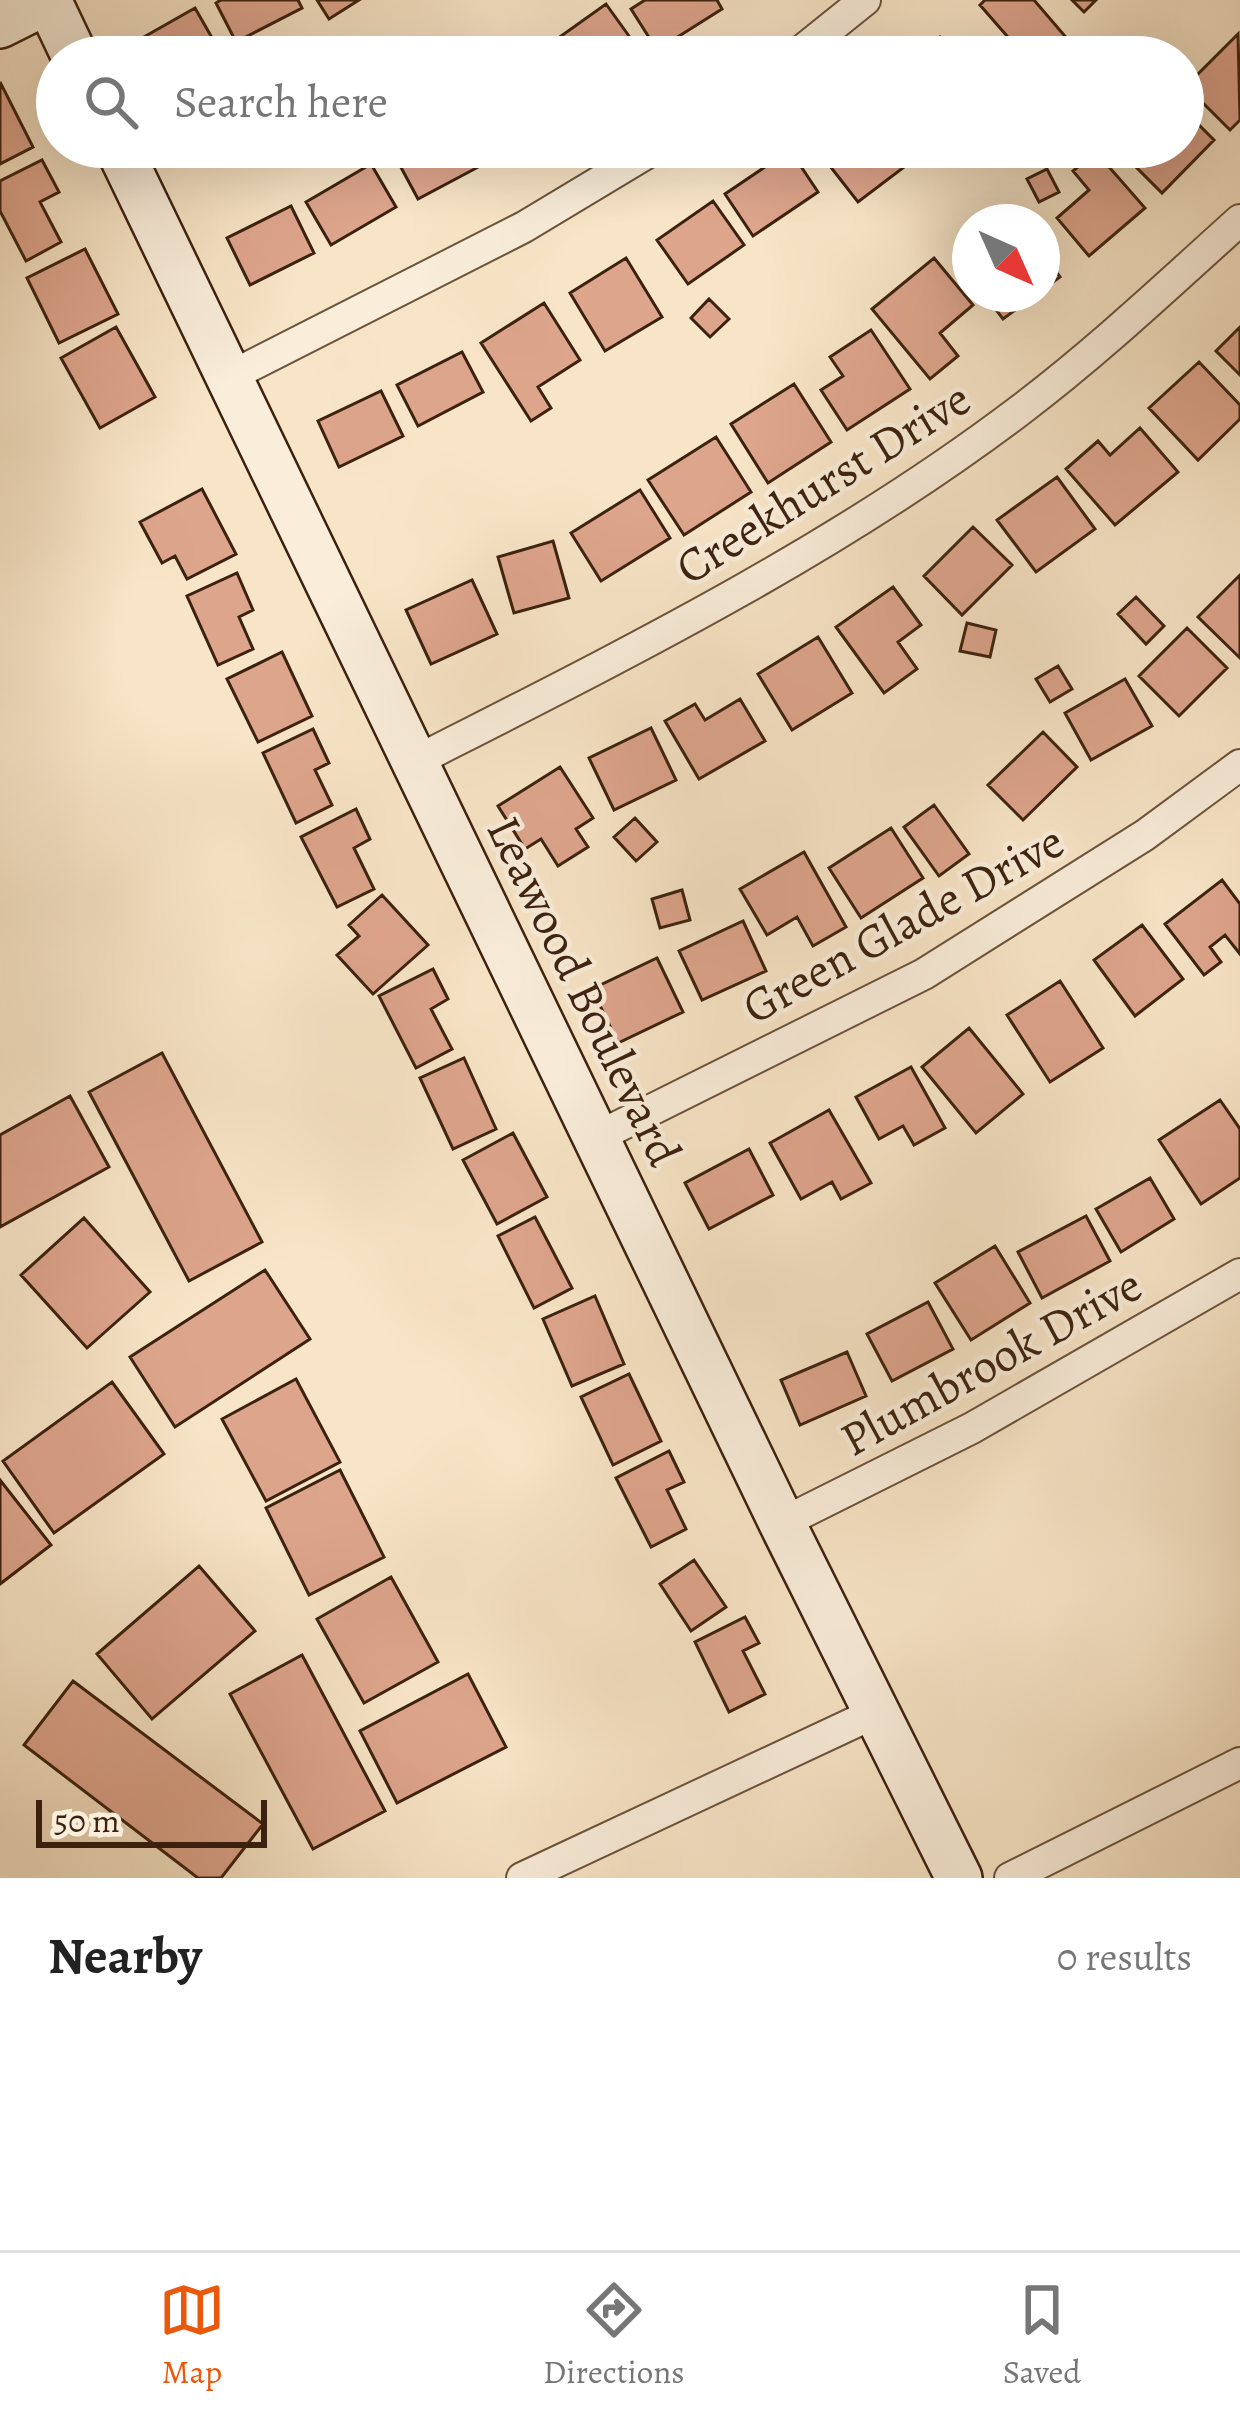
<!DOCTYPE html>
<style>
body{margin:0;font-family:Alegreya,serif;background:#f6f6f6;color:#222}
.compass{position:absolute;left:952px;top:204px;width:108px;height:108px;border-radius:50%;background:#fff;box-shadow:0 12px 48px #0002;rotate:135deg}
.scale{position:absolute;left:36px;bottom:30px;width:231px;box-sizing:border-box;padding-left:12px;border:6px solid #3c220e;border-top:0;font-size:33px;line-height:42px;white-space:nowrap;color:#3c220e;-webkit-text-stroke:9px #faeedb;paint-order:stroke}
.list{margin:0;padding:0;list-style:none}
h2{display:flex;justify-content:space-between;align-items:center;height:156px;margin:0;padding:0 48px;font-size:51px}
h2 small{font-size:39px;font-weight:400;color:#767676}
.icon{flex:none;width:66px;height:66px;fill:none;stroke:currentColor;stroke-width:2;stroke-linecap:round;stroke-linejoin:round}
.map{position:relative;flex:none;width:1240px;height:1878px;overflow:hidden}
.search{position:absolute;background:#fff;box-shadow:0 12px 48px #0002;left:36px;right:36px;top:36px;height:132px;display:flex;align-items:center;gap:30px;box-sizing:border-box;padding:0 42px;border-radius:66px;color:#767676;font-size:45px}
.sheet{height:372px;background:#fff}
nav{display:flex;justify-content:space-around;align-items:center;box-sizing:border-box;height:168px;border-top:3px solid #e0e0e0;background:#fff;font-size:33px;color:#767676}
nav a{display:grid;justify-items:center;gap:6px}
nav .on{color:#ea580c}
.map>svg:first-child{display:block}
.building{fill:#dea58d;stroke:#3c220e;stroke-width:3}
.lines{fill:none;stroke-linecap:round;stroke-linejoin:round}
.street-casing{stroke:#6b533c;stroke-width:34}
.secondary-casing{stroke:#3c220e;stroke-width:50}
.street{stroke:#faeedb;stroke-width:30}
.secondary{stroke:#faeedb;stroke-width:45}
.labels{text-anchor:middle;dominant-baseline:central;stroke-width:9;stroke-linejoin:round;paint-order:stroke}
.street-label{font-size:48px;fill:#3c220e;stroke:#faeedb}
</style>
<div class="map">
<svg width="1240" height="1878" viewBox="0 0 1240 1878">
<rect width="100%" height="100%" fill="#f8e5c7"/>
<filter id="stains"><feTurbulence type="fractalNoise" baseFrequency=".00167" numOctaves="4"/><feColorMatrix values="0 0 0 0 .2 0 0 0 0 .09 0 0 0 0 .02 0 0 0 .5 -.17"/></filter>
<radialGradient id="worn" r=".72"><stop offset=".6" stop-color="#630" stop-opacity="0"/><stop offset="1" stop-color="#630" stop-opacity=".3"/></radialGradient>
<!-- building -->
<path class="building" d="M 221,0 L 298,0 L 302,8 L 236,42 L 216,3 Z
M 317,0 L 359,0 L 329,19 Z
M 645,0 L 717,0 L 722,9 L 657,50 L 631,9 Z
M 985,0 L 1034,0 L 1070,42 L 1053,57 L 999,57 L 1014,44 L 980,5 Z
M 1072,0 L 1096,0 L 1084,12 Z
M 606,4 L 644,57 L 555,57 L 547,46 Z
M 195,8 L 223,57 L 134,57 L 128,46 Z
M 1238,34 L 1240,120 L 1230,130 L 1186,86 Z
M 940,37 L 957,57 L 916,57 Z
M 0,82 L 33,147 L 0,164 Z
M 1183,109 L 1214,140 L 1162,193 L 1116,147 L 1183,147 Z
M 390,147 L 472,147 L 482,165 L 418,199 Z
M 815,147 L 908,147 L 916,158 L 858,202 Z
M 790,150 L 818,192 L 753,236 L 725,194 Z
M 1096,152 L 1145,208 L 1089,256 L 1057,218 L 1089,190 L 1073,171 Z
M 42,160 L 59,192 L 40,202 L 61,242 L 26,261 L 0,211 L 0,181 Z
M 371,164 L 396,207 L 331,245 L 306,202 Z
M 1047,169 L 1059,192 L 1039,202 L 1027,179 Z
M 713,201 L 744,245 L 688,284 L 657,240 Z
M 291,206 L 314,253 L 250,285 L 227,238 Z
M 970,246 L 970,275 L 956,256 Z
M 85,249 L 118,314 L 59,343 L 27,278 Z
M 1042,253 L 1060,277 L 1042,290 Z
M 626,258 L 662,317 L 605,351 L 570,293 Z
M 934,258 L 973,305 L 940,333 L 958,356 L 930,379 L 872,309 Z
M 984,294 L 1037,294 L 1003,319 Z
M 709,299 L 729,319 L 710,337 L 691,318 Z
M 544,303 L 580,360 L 538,387 L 551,408 L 531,421 L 481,343 Z
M 116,327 L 155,397 L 100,428 L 61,358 Z
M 1240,327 L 1240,375 L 1216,351 Z
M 871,330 L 910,389 L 847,430 L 821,390 L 843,376 L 830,357 Z
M 462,352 L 483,392 L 418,426 L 397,385 Z
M 1199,362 L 1240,405 L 1240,419 L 1198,460 L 1149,408 Z
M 794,384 L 831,442 L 768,483 L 731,424 Z
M 381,391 L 403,436 L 339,467 L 318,421 Z
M 1140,428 L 1178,472 L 1115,525 L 1066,469 L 1098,441 L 1110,455 Z
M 716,437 L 751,492 L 684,535 L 648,480 Z
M 1057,477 L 1095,529 L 1036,572 L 997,520 Z
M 202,489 L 236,554 L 187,579 L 175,556 L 162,563 L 140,522 Z
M 640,490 L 670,538 L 601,581 L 571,533 Z
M 973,527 L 1012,565 L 962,615 L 924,576 Z
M 553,541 L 569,598 L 514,613 L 498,557 Z
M 237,573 L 253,610 L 239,617 L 253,649 L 218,665 L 187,596 Z
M 1240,575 L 1240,658 L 1198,617 Z
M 472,580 L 497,634 L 431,664 L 406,610 Z
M 893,587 L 921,625 L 898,642 L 917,669 L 884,693 L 836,627 Z
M 1136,597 L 1164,626 L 1146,644 L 1118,614 Z
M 967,623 L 996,630 L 990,657 L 960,651 Z
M 1187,628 L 1227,668 L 1179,716 L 1139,676 Z
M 818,637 L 852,693 L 792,730 L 758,674 Z
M 282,652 L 312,716 L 258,742 L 227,679 Z
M 1058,666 L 1072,689 L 1050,702 L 1036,679 Z
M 1125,679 L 1152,726 L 1091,760 L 1065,713 Z
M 740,699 L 765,741 L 699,779 L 665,721 L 695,704 L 705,720 Z
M 651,728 L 676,780 L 614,810 L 589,758 Z
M 313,729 L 329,763 L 315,770 L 332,805 L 296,823 L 263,753 Z
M 1043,732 L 1077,767 L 1023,820 L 988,785 Z
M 560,767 L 593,818 L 576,829 L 588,847 L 558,866 L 541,839 L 525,849 L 498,806 Z
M 934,805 L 969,854 L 939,876 L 904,827 Z
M 356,809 L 370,839 L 354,848 L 374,889 L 337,907 L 301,837 Z
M 635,818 L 657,842 L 636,861 L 614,837 Z
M 891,828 L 923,878 L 861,918 L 829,868 Z
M 804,852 L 846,927 L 813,946 L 797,917 L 767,935 L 740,889 Z
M 1222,880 L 1240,904 L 1240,954 L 1225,935 L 1210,947 L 1221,962 L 1204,975 L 1165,924 Z
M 682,890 L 690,920 L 660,928 L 652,899 Z
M 382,895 L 428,945 L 373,994 L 337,955 L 359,936 L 349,925 Z
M 743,921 L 766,971 L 702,1000 L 679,951 Z
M 1142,925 L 1183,979 L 1135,1016 L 1094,960 Z
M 657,958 L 683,1012 L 618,1043 L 592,989 Z
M 433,969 L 448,999 L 431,1009 L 452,1049 L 416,1068 L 379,996 Z
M 1060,981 L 1103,1048 L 1050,1082 L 1007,1015 Z
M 969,1028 L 1023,1094 L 976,1133 L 922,1067 Z
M 162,1053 L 262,1242 L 189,1281 L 89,1092 Z
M 464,1058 L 496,1129 L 453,1149 L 420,1078 Z
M 911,1067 L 945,1128 L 914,1145 L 903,1126 L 879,1139 L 856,1097 Z
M 70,1096 L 109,1167 L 0,1227 L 0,1135 Z
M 1220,1100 L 1240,1129 L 1240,1178 L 1201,1204 L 1159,1140 Z
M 829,1110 L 871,1183 L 841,1199 L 832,1182 L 801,1199 L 770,1143 Z
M 513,1133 L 547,1197 L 497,1224 L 463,1160 Z
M 749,1149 L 773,1195 L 709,1229 L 685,1183 Z
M 1150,1178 L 1174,1219 L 1121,1252 L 1096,1209 Z
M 1086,1216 L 1110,1261 L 1042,1298 L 1018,1252 Z
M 535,1217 L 572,1288 L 534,1308 L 498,1236 Z
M 84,1218 L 150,1292 L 87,1348 L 21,1275 Z
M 995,1246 L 1030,1303 L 971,1340 L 935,1283 Z
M 265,1270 L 310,1339 L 175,1427 L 130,1357 Z
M 595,1296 L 624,1364 L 572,1386 L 543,1319 Z
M 928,1302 L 953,1349 L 892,1381 L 867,1334 Z
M 847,1352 L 866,1396 L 800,1425 L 781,1380 Z
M 629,1374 L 661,1441 L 613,1465 L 581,1397 Z
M 296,1379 L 340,1462 L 266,1501 L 222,1419 Z
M 112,1382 L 164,1454 L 54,1533 L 3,1461 Z
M 669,1451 L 684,1482 L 667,1490 L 686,1529 L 651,1547 L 616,1478 Z
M 340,1470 L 384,1557 L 309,1595 L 266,1508 Z
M 0,1480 L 51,1545 L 0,1584 Z
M 694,1560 L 726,1607 L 691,1631 L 660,1584 Z
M 199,1566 L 255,1631 L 152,1719 L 97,1654 Z
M 391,1577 L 438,1662 L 364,1703 L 317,1619 Z
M 745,1617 L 759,1643 L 743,1651 L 765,1694 L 729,1712 L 695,1642 Z
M 302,1655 L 385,1811 L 313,1849 L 230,1694 Z
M 468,1674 L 506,1747 L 397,1803 L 360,1731 Z
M 73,1681 L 263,1824 L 221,1878 L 198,1878 L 24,1745 Z"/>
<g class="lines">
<!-- street casing -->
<g class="street-casing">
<path id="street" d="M 794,57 L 865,0
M 229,377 L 524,227 L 657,147
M 414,762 C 622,656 833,552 1019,411 C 1097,352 1168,285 1240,220
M 595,1138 L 924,974 L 1145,835 L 1240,765
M 782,1523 L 972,1428 L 1240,1274
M 522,1878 L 879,1711
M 1010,1878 L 1240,1763"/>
</g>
<!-- secondary casing -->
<g class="secondary-casing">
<path id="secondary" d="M 48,0 L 75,57
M 0,25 L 48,1
M 118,147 L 782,1523 L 959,1878"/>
</g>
<!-- street -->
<use href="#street" class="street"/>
<!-- secondary -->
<use href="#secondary" class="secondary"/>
</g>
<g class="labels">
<!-- street labels -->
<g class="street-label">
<text transform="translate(823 483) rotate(-32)">Creekhurst Drive</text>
<text transform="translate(903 924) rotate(-29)">Green Glade Drive</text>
<text transform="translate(584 991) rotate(64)">Leawood Boulevard</text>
<text transform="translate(991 1362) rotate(-29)">Plumbrook Drive</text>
</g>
</g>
<rect width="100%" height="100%" filter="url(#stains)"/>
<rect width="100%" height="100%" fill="url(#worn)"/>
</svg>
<svg class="compass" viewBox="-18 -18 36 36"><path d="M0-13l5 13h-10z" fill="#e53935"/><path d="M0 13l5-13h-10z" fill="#767676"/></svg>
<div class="scale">50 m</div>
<div class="search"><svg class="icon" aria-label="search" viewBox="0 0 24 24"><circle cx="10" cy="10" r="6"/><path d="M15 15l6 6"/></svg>Search here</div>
</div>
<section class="sheet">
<h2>Nearby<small>0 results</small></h2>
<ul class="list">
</ul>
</section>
<nav>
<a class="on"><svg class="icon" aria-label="map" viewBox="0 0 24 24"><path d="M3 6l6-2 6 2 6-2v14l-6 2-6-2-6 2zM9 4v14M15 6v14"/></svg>Map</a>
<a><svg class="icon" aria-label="directions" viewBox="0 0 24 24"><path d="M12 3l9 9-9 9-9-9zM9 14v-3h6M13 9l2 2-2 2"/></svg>Directions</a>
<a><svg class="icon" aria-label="saved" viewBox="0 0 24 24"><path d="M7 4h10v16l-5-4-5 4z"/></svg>Saved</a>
</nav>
